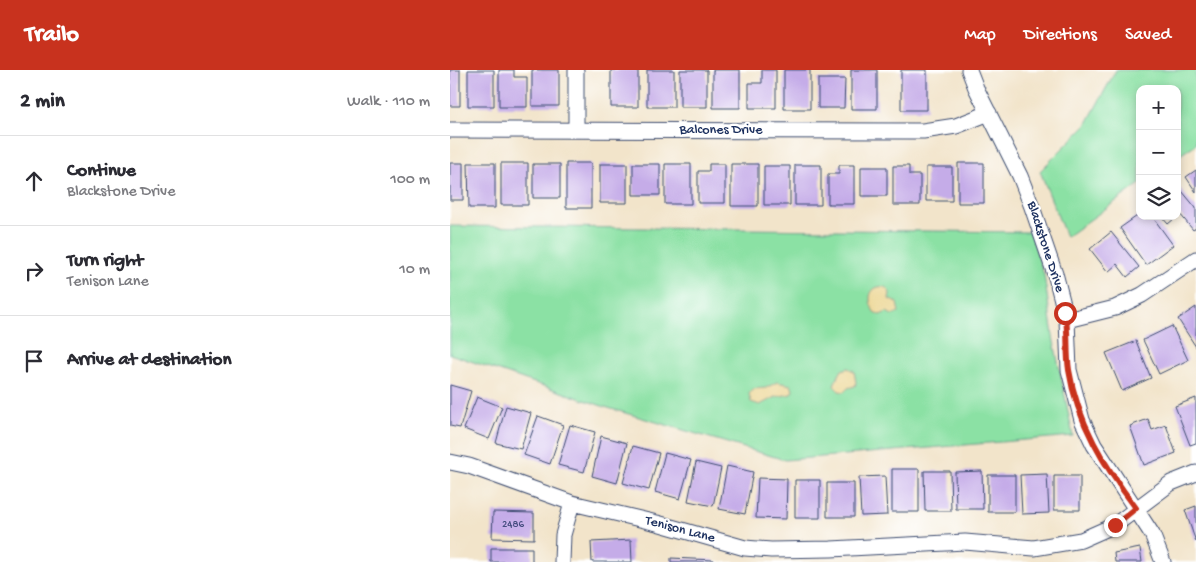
<!DOCTYPE html>
<meta charset="utf-8">
<style>
body{margin:0;font-family:"Gochi Hand",sans-serif;background:#f2f2f3;color:#2b2b33}
.controls{position:absolute;right:15px;top:15px;display:grid;overflow:hidden;border-radius:10px;box-shadow:0 2px 8px #0003}
.controls button{width:45px;height:45px;display:grid;place-items:center;padding:0;border:0;border-bottom:1px solid #e1e1e2;background:#fff;color:#2b2b33;font:25px sans-serif}
.stop{position:absolute;width:15px;height:15px;margin:-11px;border:4px solid #c8321e;border-radius:50%;background:#fff}
.stop.end{background:#c8321e;border-color:#fff;box-shadow:0 1px 5px #0008}
.list{margin:0;padding:0;list-style:none}
h2{display:flex;justify-content:space-between;align-items:center;height:65px;margin:0;padding:0 20px;font-size:21px}
h2 small{font-size:16px;font-weight:400;color:#7c7c81}
.list li{display:grid;grid-template-columns:32px 1fr auto;gap:15px;align-items:center;box-sizing:border-box;height:90px;padding:0 20px;border-top:1px solid #e1e1e2}
.list b{display:block;font-size:19px;white-space:nowrap}
.list p{margin:0;font-size:16px;white-space:nowrap;color:#7c7c81}
.list em{font-size:16px;font-style:normal;color:#7c7c81}
.icon{flex:none;width:28px;height:28px;fill:none;stroke:currentColor;stroke-width:2;stroke-linecap:round;stroke-linejoin:round}
.map{position:relative;flex:none;width:746px;height:492px;overflow:hidden}
header{display:flex;align-items:center;gap:30px;box-sizing:border-box;height:70px;padding:0 25px;background:#c8321e;color:#fff}
header strong{font-size:24px}
nav{display:flex;gap:28px;margin-inline-start:auto;font-size:18px}
main{display:flex}
aside{flex:1;background:#fff}
.map>svg:first-child{display:block}
.green{fill:#8be1a4;stroke:#538881}
.sand{fill:#eeda9e;stroke:#84847e}
.building{fill:#c5ace8}
.lines{fill:none;stroke-linecap:round;stroke-linejoin:round}
.minor-casing{stroke:#3b4a6e;stroke-width:17}
.minor{stroke:#fff;stroke-width:15}
.route{stroke:#c8321e;stroke-width:6}
.labels{text-anchor:middle;dominant-baseline:central;stroke-width:4.5;stroke-linejoin:round;paint-order:stroke}
.number-label{font-size:11px;fill:#464e80}
.street-label{font-size:14px;fill:#1b2f5e;stroke:#fff}
</style>
<header>
<strong>Trailo</strong>
<nav><a>Map</a><a>Directions</a><a>Saved</a></nav>
</header>
<main>
<aside>
<h2>2 min<small>Walk · 110 m</small></h2>
<ul class="list">
<li><svg class="icon" aria-label="ahead" viewBox="0 0 24 24"><path d="M12 20V5M6 11l6-6 6 6"/></svg><div><b>Continue</b><p>Blackstone Drive</p></div><em>100 m</em></li>
<li><svg class="icon" aria-label="right" viewBox="0 0 24 24"><path d="M7 20v-9h11M14 6l5 5-5 5"/></svg><div><b>Turn right</b><p>Tenison Lane</p></div><em>10 m</em></li>
<li><svg class="icon" aria-label="arrive" viewBox="0 0 24 24"><path d="M6 21V4h12l-3 4 3 4H6"/></svg><div><b>Arrive at destination</b></div></li>
</ul>
</aside>
<div class="map">
<svg width="746" height="492" viewBox="0 0 746 492">
<rect width="100%" height="100%" fill="#fff"/>
<filter id="ink" filterUnits="userSpaceOnUse"><feTurbulence type="fractalNoise" baseFrequency=".02" numOctaves="2"/><feDisplacementMap in="SourceGraphic" scale="10" xChannelSelector="R" yChannelSelector="G"/><feConvolveMatrix kernelMatrix="1 2 1 2 8 2 1 2 1" color-interpolation-filters="sRGB"/></filter>
<filter id="wash" filterUnits="userSpaceOnUse"><feTurbulence type="fractalNoise" baseFrequency=".0096" numOctaves="4" result="noise"/><feDisplacementMap in="SourceGraphic" scale="20" xChannelSelector="R" yChannelSelector="G"/><feGaussianBlur stdDeviation="1.12" result="paint"/><feColorMatrix in="noise" values="0 0 0 0 0 0 0 0 0 0 0 0 0 0 0 0 0 1.4 0 .05"/><feComposite in="paint" operator="in"/></filter>
<g filter="url(#wash)">
<rect width="100%" height="100%" fill="#f2e4ca"/>
<!-- green -->
<path class="green" d="M 666,0 L 746,0 L 746,74 L 727,87 L 727,19 L 690,19 L 690,114 L 616,167 L 590,101 L 636,55 Z
M 0,156 L 580,162 L 594,205 L 604,272 L 623,366 L 335,390 L 155,337 L 0,284 Z"/>
<!-- sand -->
<path class="sand" d="M 428,217 C 434,216 437,217 440,223 L 439,229 L 447,233 L 449,242 L 442,245 L 437,242 L 430,245 L 424,242 C 419,233 417,221 428,217 Z
M 398,298 L 404,301 L 406,313 L 405,316 L 398,318 L 394,322 L 389,321 L 384,316 L 385,312 L 392,300 Z
M 327,312 L 341,315 L 343,320 L 341,324 L 325,327 L 310,335 L 301,332 L 299,324 L 303,319 L 316,318 Z"/>
<g id="blocks">
<!-- building -->
<path class="building" d="M 0,0 L 10,0 L 10,36 L 0,36 Z
M 18,0 L 44,0 L 44,36 L 18,36 Z
M 49,0 L 64,0 L 64,7 L 77,7 L 77,37 L 49,37 Z
M 82,0 L 109,0 L 109,36 L 82,36 Z
M 161,0 L 188,0 L 188,37 L 161,37 Z
M 197,0 L 224,0 L 224,37 L 197,37 Z
M 230,0 L 257,0 L 257,37 L 230,37 Z
M 263,0 L 290,0 L 290,38 L 263,38 Z
M 312,0 L 326,0 L 326,38 L 299,38 L 299,13 L 312,13 Z
M 334,0 L 360,0 L 360,39 L 334,39 Z
M 401,0 L 427,0 L 427,39 L 401,39 Z
M 451,0 L 477,0 L 477,40 L 451,40 Z
M 368,9 L 395,9 L 394,38 L 368,38 Z
M 0,93 L 13,93 L 13,130 L 0,130 Z
M 18,93 L 45,93 L 45,138 L 19,138 Z
M 51,93 L 78,93 L 78,135 L 51,135 Z
M 116,93 L 141,93 L 141,138 L 116,138 Z
M 508,93 L 534,93 L 534,133 L 508,133 Z
M 83,94 L 110,94 L 110,128 L 83,128 Z
M 150,94 L 177,94 L 177,133 L 150,133 Z
M 183,94 L 210,94 L 210,125 L 183,125 Z
M 215,94 L 241,94 L 241,134 L 215,134 Z
M 259,94 L 275,94 L 275,133 L 248,133 L 248,101 L 259,101 Z
M 281,94 L 308,94 L 308,136 L 281,136 Z
M 345,95 L 371,95 L 371,135 L 345,135 Z
M 389,95 L 404,95 L 404,134 L 378,134 L 378,104 L 389,104 Z
M 314,96 L 340,96 L 340,135 L 314,135 Z
M 443,96 L 459,96 L 459,105 L 470,105 L 470,135 L 443,135 Z
M 411,97 L 437,97 L 437,126 L 411,126 Z
M 476,97 L 502,97 L 502,131 L 476,131 Z
M 746,100 L 746,122 L 736,107 Z
M 727,115 L 746,138 L 746,158 L 743,160 L 730,144 L 718,154 L 711,146 L 727,146 Z
M 690,144 L 690,146 L 702,146 L 723,175 L 696,195 L 670,158 Z
M 661,162 L 689,197 L 677,207 L 667,194 L 658,202 L 640,179 Z
M 746,237 L 746,277 L 728,249 Z
M 722,256 L 738,290 L 709,304 L 693,270 Z
M 686,271 L 701,308 L 672,321 L 656,283 Z
M 0,315 L 21,321 L 10,358 L 0,356 Z
M 27,327 L 52,337 L 39,369 L 14,359 Z
M 746,328 L 746,373 L 740,375 L 725,336 Z
M 56,336 L 81,343 L 71,379 L 46,373 Z
M 88,346 L 113,355 L 100,394 L 74,385 Z
M 698,349 L 702,360 L 716,355 L 726,383 L 694,395 L 680,356 Z
M 120,355 L 145,362 L 134,402 L 108,395 Z
M 151,366 L 177,373 L 167,413 L 142,406 Z
M 183,376 L 209,383 L 199,420 L 173,413 Z
M 215,383 L 241,390 L 230,429 L 205,422 Z
M 246,392 L 271,398 L 263,436 L 238,431 Z
M 277,396 L 303,402 L 295,444 L 269,439 Z
M 442,399 L 469,399 L 469,442 L 442,442 Z
M 474,401 L 500,401 L 501,441 L 475,441 Z
M 532,401 L 533,439 L 506,439 L 505,402 Z
M 597,404 L 599,443 L 572,444 L 570,405 Z
M 538,405 L 565,405 L 565,442 L 538,442 Z
M 435,406 L 437,445 L 411,446 L 409,407 Z
M 604,406 L 630,406 L 630,440 L 604,440 Z
M 308,408 L 337,409 L 336,449 L 306,448 Z
M 345,410 L 370,410 L 370,448 L 345,448 Z
M 377,413 L 404,413 L 404,447 L 377,447 Z
M 746,436 L 746,472 L 735,440 Z
M 43,442 L 84,443 L 84,469 L 42,468 Z
M 181,470 L 182,492 L 142,492 L 141,472 Z
M 41,478 L 82,478 L 82,492 L 41,492 Z
M 690,478 L 692,492 L 665,492 L 664,483 Z
M 221,488 L 264,490 L 264,492 L 221,492 Z"/>
</g>
</g>
<g filter="url(#ink)">
<use href="#blocks" fill-opacity="0" stroke="#3b4a6e" stroke-width="1"/>
<g class="lines">
<!-- minor casing -->
<g class="minor-casing">
<path id="minor" d="M 126,0 L 126,60
M 519,0 L 526,18 L 570,106 L 582,137 L 606,207 L 617,250 L 619,300 L 632,350 L 644,375 L 702,464 L 713,492
M 0,60 L 473,61 L 506,56 L 539,43
M 617,250 L 665,238 L 692,225 L 746,189
M 0,392 L 19,396 L 122,433 L 207,453 L 295,478 L 321,480 L 381,479 L 515,472 L 584,478 L 631,470 L 665,455 L 721,413 L 746,403
M 112,492 L 113,465 L 122,433"/>
</g>
<!-- minor -->
<use href="#minor" class="minor"/>
</g>
</g>
<g class="lines" filter="url(#ink)">
<!-- route -->
<path class="route" d="M 615,243 C 619,262 616,281 619,300 C 627,352 655,397 686,438 L 665,455"/>
</g>
<g class="labels">
<!-- number labels -->
<g class="number-label">
<text x="63" y="455">2486</text>
</g>
<!-- street labels -->
<g class="street-label">
<text x="271" y="60">Balcones Drive</text>
<text transform="translate(595 177) rotate(72)">Blackstone Drive</text>
<text transform="translate(230 460) rotate(15)">Tenison Lane</text>
</g>
</g>
</svg>
<div class="controls">
<button>+</button>
<button>−</button>
<button><svg class="icon" aria-label="layers" viewBox="0 0 24 24"><path d="M12 4l9 5-9 5-9-5zM3 14l9 5 9-5"/></svg></button>
</div>
<div class="stop" style="left:615px;top:243px"></div>
<div class="stop end" style="left:665px;top:455px"></div>
</div>
</main>
